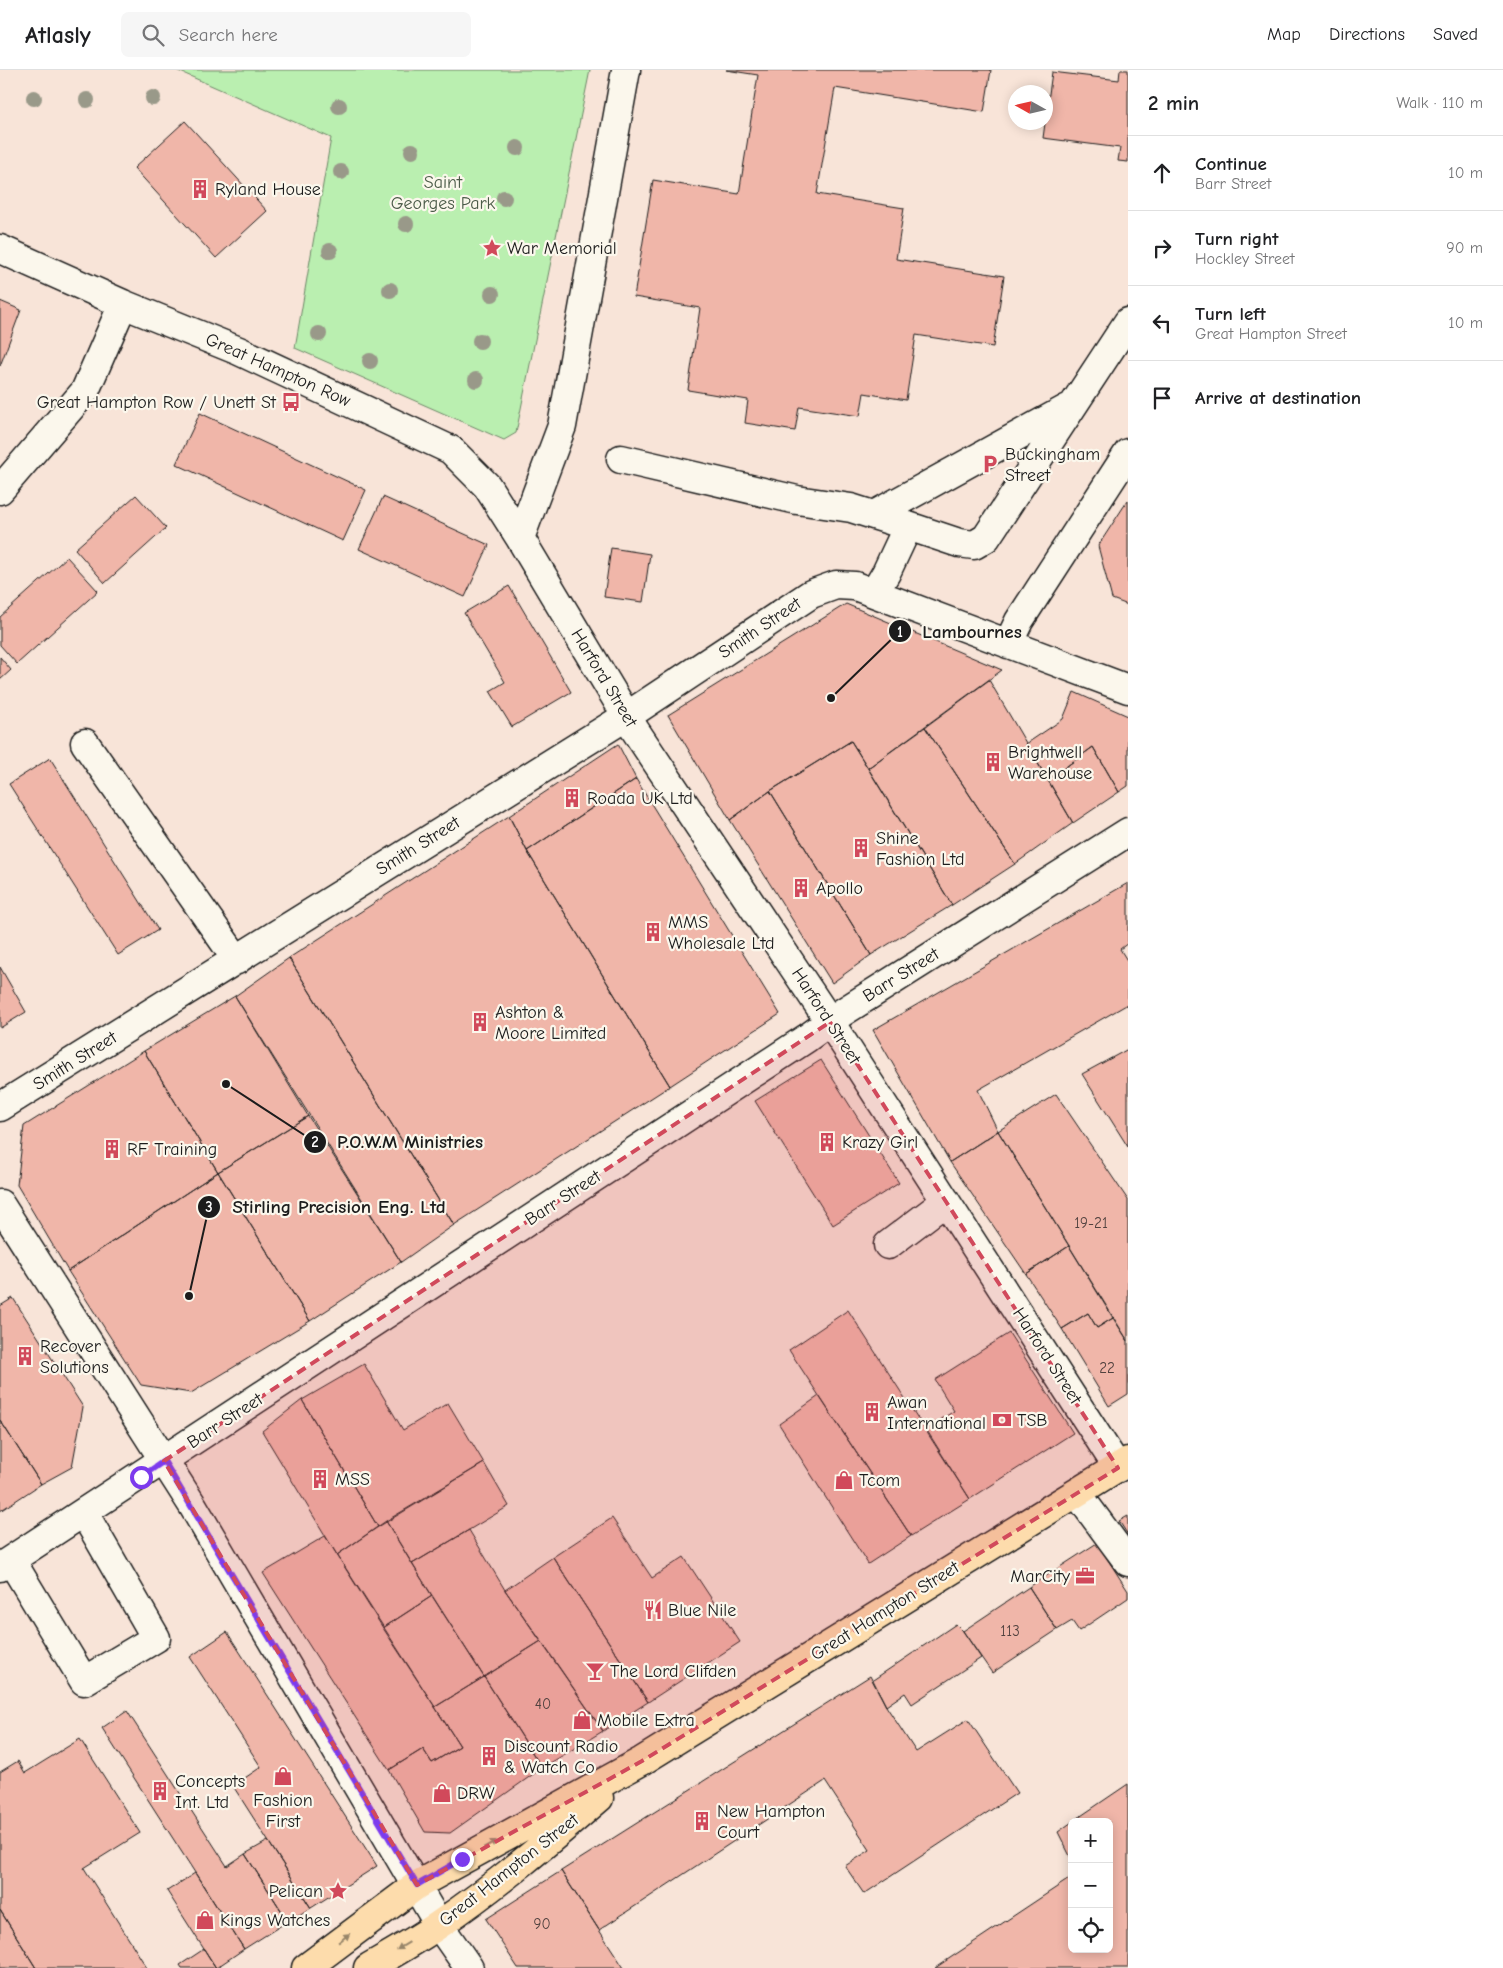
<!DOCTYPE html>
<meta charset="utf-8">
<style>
body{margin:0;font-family:"Comic Neue",sans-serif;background:#f6f6f6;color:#202124}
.controls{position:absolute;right:15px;bottom:15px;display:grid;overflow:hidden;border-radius:8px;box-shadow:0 2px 12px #0003}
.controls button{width:45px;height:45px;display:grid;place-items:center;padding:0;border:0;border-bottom:1px solid #e0e0e0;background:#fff;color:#202124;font:25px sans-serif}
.compass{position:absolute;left:1008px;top:15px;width:45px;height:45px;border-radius:50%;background:#fff;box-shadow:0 2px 12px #0003;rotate:278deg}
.stop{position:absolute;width:15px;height:15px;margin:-11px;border:4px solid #7c3aed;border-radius:50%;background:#fff}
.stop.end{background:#7c3aed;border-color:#fff;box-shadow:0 1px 5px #0008}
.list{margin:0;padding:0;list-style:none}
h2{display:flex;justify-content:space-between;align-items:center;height:65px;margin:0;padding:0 20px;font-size:21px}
h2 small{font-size:16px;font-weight:400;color:#757577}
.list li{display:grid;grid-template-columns:32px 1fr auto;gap:15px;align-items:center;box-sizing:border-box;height:75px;padding:0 20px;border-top:1px solid #e0e0e0}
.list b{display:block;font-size:19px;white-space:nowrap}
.list p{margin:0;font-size:16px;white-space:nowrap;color:#757577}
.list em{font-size:16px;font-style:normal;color:#757577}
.icon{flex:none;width:28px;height:28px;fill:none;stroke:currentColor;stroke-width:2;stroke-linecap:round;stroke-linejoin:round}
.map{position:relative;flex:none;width:1128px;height:1898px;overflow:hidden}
header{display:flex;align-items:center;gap:30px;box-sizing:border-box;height:70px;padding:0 25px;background:#fff;border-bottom:1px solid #e0e0e0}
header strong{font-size:24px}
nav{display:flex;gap:28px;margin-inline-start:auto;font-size:18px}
.search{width:350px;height:45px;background:#f6f6f6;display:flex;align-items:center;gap:12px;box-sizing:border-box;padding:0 18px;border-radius:8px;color:#757577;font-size:19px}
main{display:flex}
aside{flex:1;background:#fff}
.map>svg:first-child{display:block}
.green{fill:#baefb0;stroke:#6b8666}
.building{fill:#f0b6a9;stroke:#1c1c1c}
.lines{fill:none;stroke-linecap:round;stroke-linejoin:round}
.minor-casing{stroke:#1c1c1c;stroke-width:31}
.major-casing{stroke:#1c1c1c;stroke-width:31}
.minor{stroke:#fbf7ec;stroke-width:28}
.major{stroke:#fddcac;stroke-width:28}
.tree{fill:#999989}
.oneway{fill:#98866b}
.route{stroke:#7c3aed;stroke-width:6}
.marked{fill:#d1495b;fill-opacity:0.2;stroke:#d1495b;stroke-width:4;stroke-dasharray:10 6;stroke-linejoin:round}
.labels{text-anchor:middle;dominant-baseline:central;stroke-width:4.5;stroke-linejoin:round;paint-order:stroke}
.number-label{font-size:15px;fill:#51423f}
.park-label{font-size:18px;fill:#4b5b48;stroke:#fbf7ec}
.poi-label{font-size:18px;fill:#1c1c1c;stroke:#fbf7ec;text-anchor:start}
.street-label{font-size:18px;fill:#1c1c1c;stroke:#fbf7ec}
.leader{fill:none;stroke:#1c1c1c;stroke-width:2}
.callout-dot{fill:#1c1c1c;stroke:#fbf7ec;stroke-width:2}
.mark-label{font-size:15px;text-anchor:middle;font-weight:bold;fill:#fff}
.callout-label{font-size:19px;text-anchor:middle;font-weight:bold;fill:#1c1c1c;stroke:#fbf7ec;stroke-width:4.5;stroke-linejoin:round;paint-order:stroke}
</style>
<header>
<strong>Atlasly</strong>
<div class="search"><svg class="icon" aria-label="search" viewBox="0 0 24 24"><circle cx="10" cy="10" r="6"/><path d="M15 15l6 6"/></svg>Search here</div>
<nav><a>Map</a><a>Directions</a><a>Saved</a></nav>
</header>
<main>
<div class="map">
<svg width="1128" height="1898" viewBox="0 0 1128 1898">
<rect width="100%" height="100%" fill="#f8e4d8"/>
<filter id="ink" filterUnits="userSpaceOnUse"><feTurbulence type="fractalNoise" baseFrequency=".02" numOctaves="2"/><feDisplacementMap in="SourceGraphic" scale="10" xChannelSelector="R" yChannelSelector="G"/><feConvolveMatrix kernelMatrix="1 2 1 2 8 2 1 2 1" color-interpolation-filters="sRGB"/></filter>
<g filter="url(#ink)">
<!-- green -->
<path class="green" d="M 176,0 L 590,0 L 516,363 L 504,370 L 295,278 L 331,68 Z"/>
<!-- building -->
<path class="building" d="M 726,0 L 991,0 L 984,42 L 835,18 L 817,124 L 904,138 L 896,189 L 1004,206 L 993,277 L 916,265 L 906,330 L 864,323 L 860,346 L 799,337 L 795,361 L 745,353 L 748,330 L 688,320 L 700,238 L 634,227 L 653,110 L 739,124 L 758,5 Z
M 1120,0 L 1128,0 L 1128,92 L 1118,91 L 1120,78 L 1043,68 L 1052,2 L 1119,10 Z
M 185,51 L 267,141 L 216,188 L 134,98 Z
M 0,231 L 21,240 L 0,296 Z
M 200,343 L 366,420 L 343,471 L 176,394 Z
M 136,425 L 166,458 L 105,513 L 75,479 Z
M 383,427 L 489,475 L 465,527 L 359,479 Z
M 1128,430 L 1128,535 L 1112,529 L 1098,476 Z
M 611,478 L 650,484 L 643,532 L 604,527 Z
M 67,487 L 98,521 L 17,594 L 0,575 L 0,547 Z
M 509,516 L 571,622 L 512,657 L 490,621 L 505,612 L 464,543 Z
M 846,534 L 1002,600 L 868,698 L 851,671 L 770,721 L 730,750 L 668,645 Z
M 0,587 L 11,600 L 0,610 Z
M 989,610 L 1073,753 L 1015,794 L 925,657 Z
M 1074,622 L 1128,646 L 1128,716 L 1119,722 L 1093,677 L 1048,710 L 1026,674 L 1063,649 Z
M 925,657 L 1015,794 L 952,835 L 868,698 Z
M 851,671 L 952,835 L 871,885 L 770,721 Z
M 618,674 L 636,709 L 527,781 L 509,746 Z
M 1093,677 L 1119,722 L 1073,753 L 1048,710 Z
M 50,688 L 158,860 L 118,885 L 9,714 Z
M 636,709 L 780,944 L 670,1016 L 527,781 Z
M 770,721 L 871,885 L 832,913 L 730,750 Z
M 509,746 L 527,781 L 670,1016 L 454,1155 L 289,888 Z
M 1128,813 L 1128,873 L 1120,879 L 1128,892 L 1128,934 L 978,1020 L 998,1061 L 950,1092 L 873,960 Z
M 289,888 L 454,1155 L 401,1192 L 235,926 Z
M 0,897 L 26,942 L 0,958 Z
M 235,926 L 308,1046 L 218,1102 L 144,981 Z
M 1128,979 L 1128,1077 L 1082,1004 Z
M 144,981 L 218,1102 L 68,1201 L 17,1115 L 24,1056 Z
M 821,990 L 899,1113 L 833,1155 L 755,1031 Z
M 1056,1024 L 1128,1130 L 1128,1271 L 998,1061 Z
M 308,1046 L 401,1192 L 310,1251 L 218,1102 Z
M 998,1061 L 1069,1176 L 1026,1204 L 950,1092 Z
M 218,1102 L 310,1251 L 191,1323 L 141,1315 L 68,1201 Z
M 1069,1176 L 1113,1248 L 1097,1258 L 1088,1243 L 1062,1259 L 1026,1204 Z
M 13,1228 L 83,1337 L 72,1397 L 41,1414 L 0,1350 L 0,1236 Z
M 848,1240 L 970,1429 L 911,1466 L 789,1280 Z
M 1088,1243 L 1097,1258 L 1113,1248 L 1128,1271 L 1128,1324 L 1109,1336 L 1062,1259 Z
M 1009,1263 L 1073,1363 L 970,1429 L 926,1359 L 954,1341 L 935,1310 Z
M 364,1294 L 403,1360 L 448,1333 L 484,1393 L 378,1457 L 302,1330 Z
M 819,1326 L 911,1466 L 868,1494 L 779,1354 Z
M 302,1330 L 378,1457 L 337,1485 L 262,1361 Z
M 0,1350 L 41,1414 L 0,1441 Z
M 484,1393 L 509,1436 L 412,1494 L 386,1451 Z
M 1128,1446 L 1128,1465 L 1119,1451 Z
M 612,1448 L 652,1508 L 684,1487 L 740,1572 L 648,1632 L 553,1487 Z
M 386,1451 L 432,1526 L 383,1558 L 337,1485 Z
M 469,1460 L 505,1520 L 541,1571 L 484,1607 L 412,1494 Z
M 325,1466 L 460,1676 L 432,1693 L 423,1679 L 389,1700 L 263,1503 Z
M 1097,1473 L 1128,1521 L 1128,1528 L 1079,1561 L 1072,1551 L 1057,1560 L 1029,1517 Z
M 553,1487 L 648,1632 L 603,1661 L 505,1520 Z
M 1029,1517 L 1057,1560 L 992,1603 L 963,1561 Z
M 432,1526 L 484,1607 L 435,1637 L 383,1558 Z
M 956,1554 L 963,1561 L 981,1588 L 912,1634 L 905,1623 L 886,1636 L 873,1610 Z
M 227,1562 L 377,1796 L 311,1838 L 233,1716 L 261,1697 L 190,1587 Z
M 541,1571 L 603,1661 L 542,1698 L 484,1607 Z
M 870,1606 L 886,1636 L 916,1682 L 968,1649 L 1017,1723 L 864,1824 L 845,1796 L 870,1780 L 825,1711 L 599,1860 L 561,1801 Z
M 484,1607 L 542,1698 L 450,1763 L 425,1762 L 389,1700 L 423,1679 L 432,1693 L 460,1676 L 435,1637 Z
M 127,1641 L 227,1796 L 245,1784 L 288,1851 L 244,1879 L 102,1658 Z
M 80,1669 L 140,1763 L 84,1798 L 147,1898 L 36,1898 L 0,1840 L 0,1702 L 18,1691 L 25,1703 Z
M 1128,1714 L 1128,1898 L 935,1898 L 1072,1807 L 1072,1879 L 1109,1879 L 1109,1752 L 1072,1752 Z
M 1072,1752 L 1072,1790 L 1058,1762 Z
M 268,1771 L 311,1838 L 288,1851 L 245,1784 Z
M 561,1801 L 599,1860 L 624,1898 L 518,1898 L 486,1849 Z
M 195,1803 L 244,1879 L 216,1898 L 167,1821 Z
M 0,1840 L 36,1898 L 0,1898 Z
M 204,1879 L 216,1898 L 182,1898 L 180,1895 Z"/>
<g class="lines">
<!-- minor casing -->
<g class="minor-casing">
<path id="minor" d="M 0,179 L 123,234 L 239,281 L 451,380 L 487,416 L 520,468 L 635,660 L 830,952 L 1118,1398
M 621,389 L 797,430 L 851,438 L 908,456 L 886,503 L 874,523
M 0,420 L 85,321 L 123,234
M 874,445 L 1068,338
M 908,456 L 959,473 L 974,475 L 986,468 L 1128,252
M 520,468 L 562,356 L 626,0
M 1008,574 L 1019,551 L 1128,383
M 85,673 L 237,890
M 0,1037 L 627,646 L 811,524 L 836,515 L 855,516 L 1128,619
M 0,1134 L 193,1436 L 439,1855 L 469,1898
M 888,1175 L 946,1131
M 1077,1423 L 1128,1492
M 11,1490 L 84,1611 L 156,1568 L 84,1443
M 0,1497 L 807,968 L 843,942 L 1128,762"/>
</g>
<!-- major casing -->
<g class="major-casing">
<path id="major" d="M 306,1898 L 417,1815 L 642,1691 L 1128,1391
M 368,1898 C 392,1884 417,1870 440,1854 C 496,1816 548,1772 599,1728"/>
</g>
<!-- minor -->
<use href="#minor" class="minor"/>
<!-- major -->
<use href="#major" class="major"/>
</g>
<!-- trees -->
<g class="tree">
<circle cx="34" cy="28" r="8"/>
<circle cx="153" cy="28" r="8"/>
<circle cx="87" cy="30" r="8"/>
<circle cx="339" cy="36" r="8"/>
<circle cx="517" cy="78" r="8"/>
<circle cx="412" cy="81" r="8"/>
<circle cx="341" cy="102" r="8"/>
<circle cx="504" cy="128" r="8"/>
<circle cx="406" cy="154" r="8"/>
<circle cx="330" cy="181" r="8"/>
<circle cx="390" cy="220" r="8"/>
<circle cx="492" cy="224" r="8"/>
<circle cx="319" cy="264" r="8"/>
<circle cx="480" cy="271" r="8"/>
<circle cx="370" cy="291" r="8"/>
<circle cx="476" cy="310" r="8"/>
</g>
<!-- one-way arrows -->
<defs><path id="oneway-solid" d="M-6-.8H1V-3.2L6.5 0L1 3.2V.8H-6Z" transform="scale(1.25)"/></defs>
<g class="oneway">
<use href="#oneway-solid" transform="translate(490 1774) rotate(-29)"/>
<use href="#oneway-solid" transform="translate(344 1868) rotate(-38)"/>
<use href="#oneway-solid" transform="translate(403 1876) rotate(149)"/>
</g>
</g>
<g class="lines" filter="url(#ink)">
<!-- route -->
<path class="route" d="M 141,1407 L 164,1391 L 417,1815 L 462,1789"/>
</g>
<!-- marked area -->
<path class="marked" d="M 830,952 L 1118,1398 L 642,1691 L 417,1815 L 164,1391 Z"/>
<!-- icons -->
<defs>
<g id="building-bare" transform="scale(1.5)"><path d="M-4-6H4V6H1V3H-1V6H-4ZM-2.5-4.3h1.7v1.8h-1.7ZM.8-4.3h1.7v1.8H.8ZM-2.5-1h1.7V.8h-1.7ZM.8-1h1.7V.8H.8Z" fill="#d1495b" stroke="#fbf7ec" stroke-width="2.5" paint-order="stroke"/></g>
<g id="sight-bare" transform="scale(1.5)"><path d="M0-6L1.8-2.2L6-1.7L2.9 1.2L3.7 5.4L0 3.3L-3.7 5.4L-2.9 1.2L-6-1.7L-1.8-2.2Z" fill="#d1495b" stroke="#fbf7ec" stroke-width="2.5" paint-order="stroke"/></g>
<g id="bus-bare" transform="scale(1.5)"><path d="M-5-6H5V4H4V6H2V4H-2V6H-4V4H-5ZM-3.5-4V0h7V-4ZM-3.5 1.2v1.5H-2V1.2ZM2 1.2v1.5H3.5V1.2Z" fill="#d1495b" stroke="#fbf7ec" stroke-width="2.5" paint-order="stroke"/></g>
<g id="parking-bare" transform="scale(1.5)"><path d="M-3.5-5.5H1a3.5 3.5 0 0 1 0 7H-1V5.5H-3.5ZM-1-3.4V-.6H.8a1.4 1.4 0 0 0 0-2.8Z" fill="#d1495b" stroke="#fbf7ec" stroke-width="2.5" paint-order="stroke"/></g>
<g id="bank-bare" transform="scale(1.5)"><path d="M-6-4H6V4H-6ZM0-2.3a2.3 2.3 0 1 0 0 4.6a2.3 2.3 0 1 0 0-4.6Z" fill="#d1495b" stroke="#fbf7ec" stroke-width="2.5" paint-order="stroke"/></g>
<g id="shop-bare" transform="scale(1.5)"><path d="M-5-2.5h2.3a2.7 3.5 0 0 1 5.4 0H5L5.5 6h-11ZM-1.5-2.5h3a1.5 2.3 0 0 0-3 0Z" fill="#d1495b" stroke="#fbf7ec" stroke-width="2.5" paint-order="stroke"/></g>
<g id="office-bare" transform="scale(1.5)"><path d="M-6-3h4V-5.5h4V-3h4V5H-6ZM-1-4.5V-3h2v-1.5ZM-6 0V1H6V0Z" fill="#d1495b" stroke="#fbf7ec" stroke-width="2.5" paint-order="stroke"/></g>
<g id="restaurant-bare" transform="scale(1.5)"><path d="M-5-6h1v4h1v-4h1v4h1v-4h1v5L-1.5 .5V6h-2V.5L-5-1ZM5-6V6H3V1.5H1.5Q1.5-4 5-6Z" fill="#d1495b" stroke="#fbf7ec" stroke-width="2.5" paint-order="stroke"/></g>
<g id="bar-bare" transform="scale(1.5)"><path d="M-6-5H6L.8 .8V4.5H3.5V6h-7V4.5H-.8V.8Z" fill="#d1495b" stroke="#fbf7ec" stroke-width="2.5" paint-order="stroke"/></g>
</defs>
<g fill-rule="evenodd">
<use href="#building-bare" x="200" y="119"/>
<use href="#sight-bare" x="492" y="178"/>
<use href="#bus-bare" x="291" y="332"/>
<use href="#parking-bare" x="990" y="394"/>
<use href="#building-bare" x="993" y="692"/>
<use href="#building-bare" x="572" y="728"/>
<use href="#building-bare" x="861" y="778"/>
<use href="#building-bare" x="801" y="818"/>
<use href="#building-bare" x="653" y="862"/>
<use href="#building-bare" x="480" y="952"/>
<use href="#building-bare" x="827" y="1072"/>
<use href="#building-bare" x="112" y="1079"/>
<use href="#building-bare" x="25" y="1286"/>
<use href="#building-bare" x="872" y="1342"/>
<use href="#bank-bare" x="1002" y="1350"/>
<use href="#building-bare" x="320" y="1409"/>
<use href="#shop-bare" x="844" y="1410"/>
<use href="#office-bare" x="1085" y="1506"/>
<use href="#restaurant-bare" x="653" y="1540"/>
<use href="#bar-bare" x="595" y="1601"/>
<use href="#shop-bare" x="582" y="1650"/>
<use href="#building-bare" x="489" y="1686"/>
<use href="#shop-bare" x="283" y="1706"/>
<use href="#building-bare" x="160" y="1721"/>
<use href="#shop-bare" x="442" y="1723"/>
<use href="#building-bare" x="702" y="1751"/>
<use href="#sight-bare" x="338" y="1821"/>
<use href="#shop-bare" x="205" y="1850"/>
</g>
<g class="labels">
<!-- number labels -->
<g class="number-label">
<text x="1091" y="1153">19-21</text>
<text x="1107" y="1298">22</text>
<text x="1010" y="1561">113</text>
<text x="543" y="1634">40</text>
<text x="542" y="1854">90</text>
</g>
<!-- park labels -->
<g class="park-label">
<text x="443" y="112">Saint<tspan x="443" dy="21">Georges Park</tspan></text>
</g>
<!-- poi labels -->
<g class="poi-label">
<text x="215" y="119">Ryland House</text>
<text x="507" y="178">War Memorial</text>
<text x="276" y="332" text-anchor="end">Great Hampton Row / Unett St</text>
<text x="1005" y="384">Buckingham<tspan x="1005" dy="21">Street</tspan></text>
<text x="1008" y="682">Brightwell<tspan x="1008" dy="21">Warehouse</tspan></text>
<text x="587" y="728">Roada UK Ltd</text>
<text x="876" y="768">Shine<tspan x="876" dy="21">Fashion Ltd</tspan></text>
<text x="816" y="818">Apollo</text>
<text x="668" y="852">MMS<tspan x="668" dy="21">Wholesale Ltd</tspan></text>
<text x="495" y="942">Ashton &amp;<tspan x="495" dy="21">Moore Limited</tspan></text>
<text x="842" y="1072">Krazy Girl</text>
<text x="127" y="1079">RF Training</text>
<text x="40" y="1276">Recover<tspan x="40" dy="21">Solutions</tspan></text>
<text x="887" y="1332">Awan<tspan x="887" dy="21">International</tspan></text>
<text x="1017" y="1350">TSB</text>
<text x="335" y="1409">MSS</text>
<text x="859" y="1410">Tcom</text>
<text x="1070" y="1506" text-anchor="end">MarCity</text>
<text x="668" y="1540">Blue Nile</text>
<text x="610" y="1601">The Lord Clifden</text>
<text x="597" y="1650">Mobile Extra</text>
<text x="504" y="1676">Discount Radio<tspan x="504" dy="21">&amp; Watch Co</tspan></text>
<text x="175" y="1711">Concepts<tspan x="175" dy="21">Int. Ltd</tspan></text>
<text x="457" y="1723">DRW</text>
<text x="283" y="1730" text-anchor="middle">Fashion<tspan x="283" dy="21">First</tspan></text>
<text x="717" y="1741">New Hampton<tspan x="717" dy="21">Court</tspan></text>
<text x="323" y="1821" text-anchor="end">Pelican</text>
<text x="220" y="1850">Kings Watches</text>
</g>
<!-- street labels -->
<g class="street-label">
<text transform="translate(278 300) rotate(24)">Great Hampton Row</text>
<text transform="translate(760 558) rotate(-34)">Smith Street</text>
<text transform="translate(604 608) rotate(59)">Harford Street</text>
<text transform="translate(418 776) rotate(-32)">Smith Street</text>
<text transform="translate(901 905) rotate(-32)">Barr Street</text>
<text transform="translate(826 946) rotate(57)">Harford Street</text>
<text transform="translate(75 991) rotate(-32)">Smith Street</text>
<text transform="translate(563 1128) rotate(-33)">Barr Street</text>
<text transform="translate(1047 1286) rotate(57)">Harford Street</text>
<text transform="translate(225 1351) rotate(-33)">Barr Street</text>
<text transform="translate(885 1541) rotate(-32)">Great Hampton Street</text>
<text transform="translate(509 1800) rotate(-38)">Great Hampton Street</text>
</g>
</g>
<!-- callouts -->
<path class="leader" d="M831 628L900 561M226 1014L315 1072M189 1226L209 1137"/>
<g class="callout-dot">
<circle cx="831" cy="628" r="5"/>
<circle cx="226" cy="1014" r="5"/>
<circle cx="189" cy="1226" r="5"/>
<circle cx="900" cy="561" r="12"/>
<circle cx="315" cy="1072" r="12"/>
<circle cx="209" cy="1137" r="12"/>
</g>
<g class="mark-label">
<text x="900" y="567">1</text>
<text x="315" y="1077">2</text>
<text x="209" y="1142">3</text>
</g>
<g class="callout-label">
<text x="972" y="568">Lambournes</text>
<text x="410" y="1078">P.O.W.M Ministries</text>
<text x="339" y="1143">Stirling Precision Eng. Ltd</text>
</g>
</svg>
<div class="controls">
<button>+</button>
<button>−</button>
<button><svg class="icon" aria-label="locate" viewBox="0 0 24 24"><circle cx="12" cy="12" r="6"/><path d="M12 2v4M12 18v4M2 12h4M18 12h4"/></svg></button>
</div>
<svg class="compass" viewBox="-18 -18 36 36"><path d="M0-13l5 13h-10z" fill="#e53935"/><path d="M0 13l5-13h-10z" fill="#757577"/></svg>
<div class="stop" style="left:141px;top:1407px"></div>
<div class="stop end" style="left:462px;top:1789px"></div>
</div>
<aside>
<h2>2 min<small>Walk · 110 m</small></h2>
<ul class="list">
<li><svg class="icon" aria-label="ahead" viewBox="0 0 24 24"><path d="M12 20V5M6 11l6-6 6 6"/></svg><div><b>Continue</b><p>Barr Street</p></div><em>10 m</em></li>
<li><svg class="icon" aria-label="right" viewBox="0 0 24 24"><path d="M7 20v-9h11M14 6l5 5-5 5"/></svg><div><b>Turn right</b><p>Hockley Street</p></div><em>90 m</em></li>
<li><svg class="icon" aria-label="left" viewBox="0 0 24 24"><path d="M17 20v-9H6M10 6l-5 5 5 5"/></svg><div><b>Turn left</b><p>Great Hampton Street</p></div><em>10 m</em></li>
<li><svg class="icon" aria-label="arrive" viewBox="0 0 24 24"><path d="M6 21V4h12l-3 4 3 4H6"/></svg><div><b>Arrive at destination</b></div></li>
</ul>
</aside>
</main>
